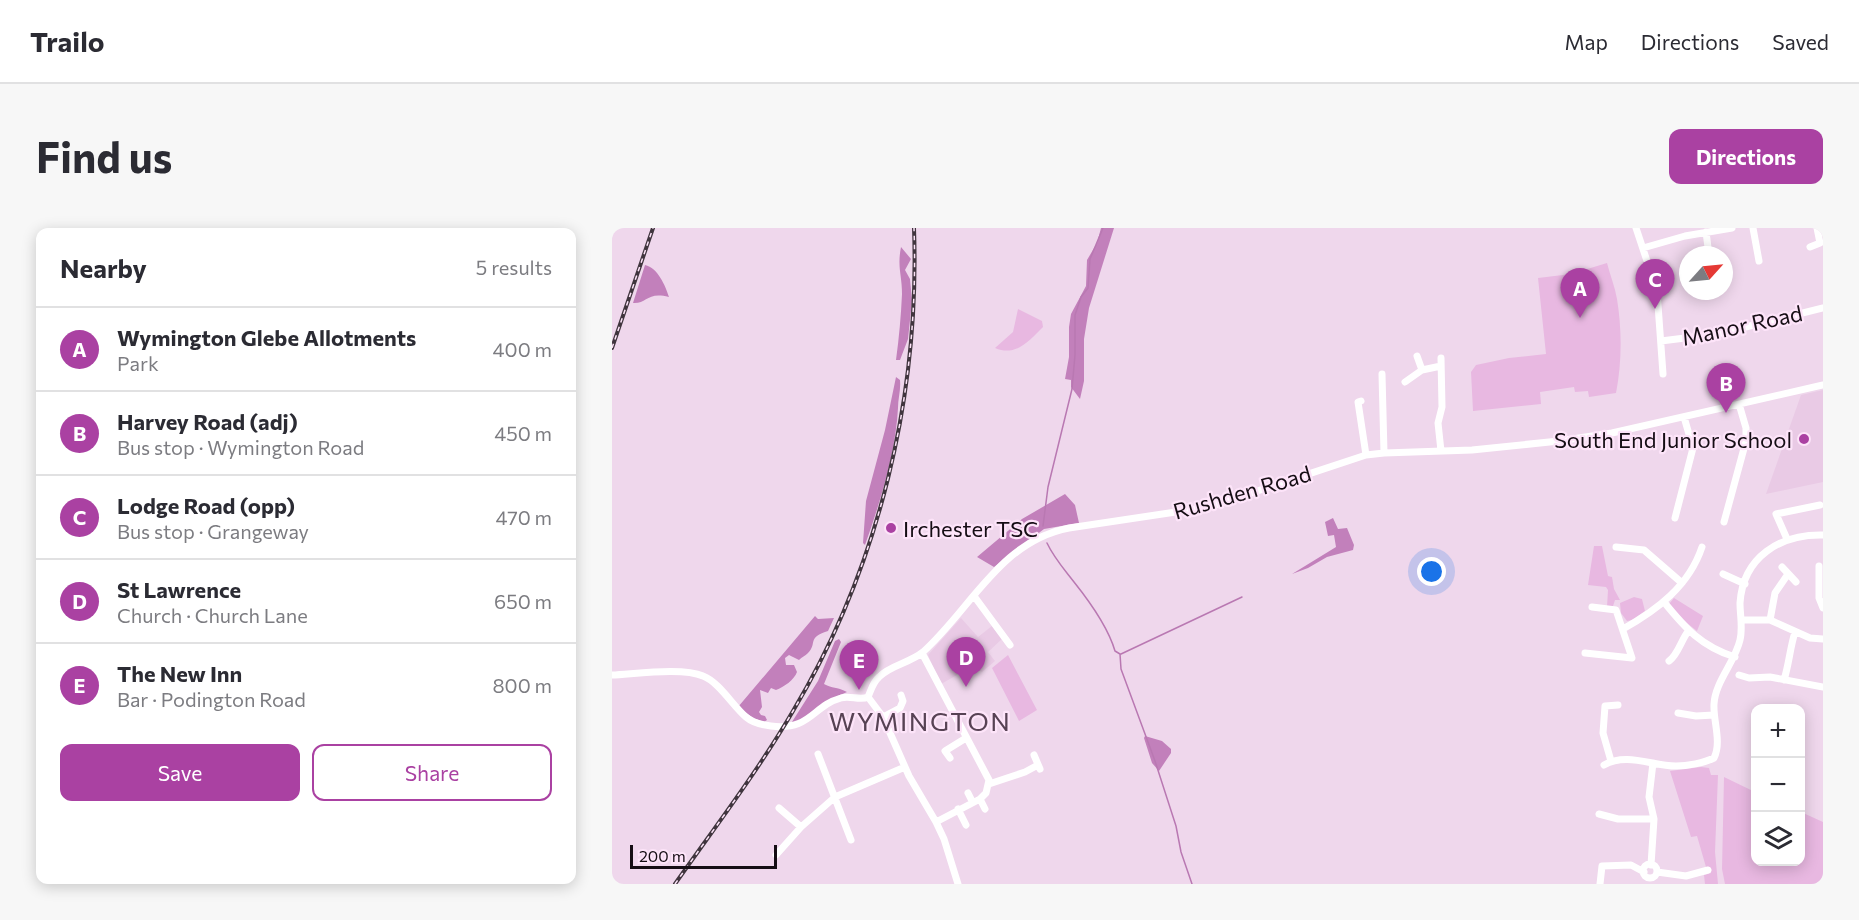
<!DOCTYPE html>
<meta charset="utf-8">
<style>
body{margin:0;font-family:Commissioner,sans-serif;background:#f7f7f7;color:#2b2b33}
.controls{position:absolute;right:18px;bottom:18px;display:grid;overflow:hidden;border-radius:12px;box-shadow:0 3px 15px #0003}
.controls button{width:54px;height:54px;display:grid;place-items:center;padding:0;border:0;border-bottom:2px solid #e1e1e2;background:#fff;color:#2b2b33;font:30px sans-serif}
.compass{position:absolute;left:1067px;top:18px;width:54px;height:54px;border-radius:50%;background:#fff;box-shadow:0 3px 15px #0003;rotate:63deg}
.scale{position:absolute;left:18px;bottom:15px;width:147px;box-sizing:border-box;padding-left:6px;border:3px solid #150d14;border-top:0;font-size:16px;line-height:21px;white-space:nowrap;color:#150d14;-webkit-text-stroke:4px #fde4f9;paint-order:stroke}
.you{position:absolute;left:820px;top:344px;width:21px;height:21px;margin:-15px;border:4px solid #fff;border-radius:50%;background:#1a73e8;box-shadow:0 0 0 9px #1a73e833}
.badge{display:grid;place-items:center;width:39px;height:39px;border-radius:50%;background:#aa41a2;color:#fff;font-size:20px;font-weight:700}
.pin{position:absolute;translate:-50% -50px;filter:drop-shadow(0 2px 3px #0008)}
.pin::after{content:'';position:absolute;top:32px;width:21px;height:18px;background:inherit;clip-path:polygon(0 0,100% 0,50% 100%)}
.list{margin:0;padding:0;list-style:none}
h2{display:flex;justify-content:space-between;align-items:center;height:78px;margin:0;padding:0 24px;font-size:26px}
h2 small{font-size:20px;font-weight:400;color:#7c7c81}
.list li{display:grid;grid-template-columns:39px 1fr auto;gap:18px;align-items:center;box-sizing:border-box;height:84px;padding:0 24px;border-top:2px solid #e1e1e2}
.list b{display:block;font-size:22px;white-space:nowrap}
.list p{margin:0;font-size:20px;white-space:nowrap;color:#7c7c81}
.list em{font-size:20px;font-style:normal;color:#7c7c81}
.actions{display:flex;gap:12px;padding:18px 24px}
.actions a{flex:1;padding:14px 0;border:2px solid #aa41a2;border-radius:12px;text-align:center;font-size:21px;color:#aa41a2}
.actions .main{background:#aa41a2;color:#fff}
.icon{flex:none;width:33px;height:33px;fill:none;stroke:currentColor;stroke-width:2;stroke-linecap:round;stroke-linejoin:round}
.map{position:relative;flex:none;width:1211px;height:656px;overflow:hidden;border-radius:12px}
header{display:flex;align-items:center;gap:36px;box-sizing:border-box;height:84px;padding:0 30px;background:#fff;border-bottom:2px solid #e1e1e2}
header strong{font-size:28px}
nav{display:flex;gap:33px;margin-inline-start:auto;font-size:21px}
.intro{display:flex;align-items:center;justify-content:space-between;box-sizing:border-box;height:144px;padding:0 36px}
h1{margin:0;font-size:42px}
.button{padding:15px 27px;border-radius:12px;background:#aa41a2;color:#fff;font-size:21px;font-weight:700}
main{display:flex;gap:36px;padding:0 36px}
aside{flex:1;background:#fff;border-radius:12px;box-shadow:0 3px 15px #0003}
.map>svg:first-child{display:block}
.built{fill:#e9cae5}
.green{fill:#e8b8e1}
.forest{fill:#c280bb}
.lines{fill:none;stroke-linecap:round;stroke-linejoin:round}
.stream{stroke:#b978b2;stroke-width:1.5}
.minor{stroke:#fff;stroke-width:7}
.rail-casing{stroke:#40353e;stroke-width:4}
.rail{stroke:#fde4f9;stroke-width:1.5;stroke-dasharray:4.5;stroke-linecap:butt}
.poi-dot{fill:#aa41a2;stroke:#fde4f9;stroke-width:2}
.labels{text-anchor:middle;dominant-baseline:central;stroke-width:4.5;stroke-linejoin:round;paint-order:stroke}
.street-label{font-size:22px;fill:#150d14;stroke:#fde4f9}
.poi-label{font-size:22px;fill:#150d14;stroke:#fde4f9;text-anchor:end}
.quarter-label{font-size:26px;letter-spacing:1.5px;fill:#574254;stroke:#fde4f9}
</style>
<header>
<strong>Trailo</strong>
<nav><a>Map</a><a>Directions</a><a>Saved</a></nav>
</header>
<div class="intro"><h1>Find us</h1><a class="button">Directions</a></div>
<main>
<aside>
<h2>Nearby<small>5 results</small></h2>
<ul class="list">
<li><span class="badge">A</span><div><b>Wymington Glebe Allotments</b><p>Park</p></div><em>400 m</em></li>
<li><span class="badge">B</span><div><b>Harvey Road (adj)</b><p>Bus stop · Wymington Road</p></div><em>450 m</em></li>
<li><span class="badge">C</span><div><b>Lodge Road (opp)</b><p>Bus stop · Grangeway</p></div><em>470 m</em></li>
<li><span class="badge">D</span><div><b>St Lawrence</b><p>Church · Church Lane</p></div><em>650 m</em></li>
<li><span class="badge">E</span><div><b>The New Inn</b><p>Bar · Podington Road</p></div><em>800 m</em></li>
</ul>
<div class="actions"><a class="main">Save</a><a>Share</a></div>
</aside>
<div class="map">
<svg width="1211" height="656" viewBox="0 0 1211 656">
<rect width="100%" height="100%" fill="#efd7ec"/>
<!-- built -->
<path class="built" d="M 1211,162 L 1211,254 L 1154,266 L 1189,167 Z
M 349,390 L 366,409 L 380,398 L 390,411 L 376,424 L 383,433 L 370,444 L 363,440 L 359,439 L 329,456 L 316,427 Z"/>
<!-- green -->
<path class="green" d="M 995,35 C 998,47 1003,59 1005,71 C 1010,101 1010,135 1004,165 L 977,169 L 976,163 L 963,164 L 962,159 L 928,164 L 929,176 L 861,183 L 859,144 L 864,137 L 897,130 L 934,126 L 926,50 L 959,46 Z
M 406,81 L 430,93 L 431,99 C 417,113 404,129 383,120 L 401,104 Z
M 982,318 L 990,318 L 996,348 L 1000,349 L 1002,361 L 1008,372 L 1003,372 L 1001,378 L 995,379 L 996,362 L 994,359 L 976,357 Z
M 1022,369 L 1030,371 L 1033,383 L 1020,392 L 1015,393 L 1009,385 L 1008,375 Z
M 1062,370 L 1091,388 L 1085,403 L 1071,392 L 1057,376 Z
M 396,427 L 425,482 L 407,493 L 380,440 Z
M 1089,539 L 1097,540 L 1099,547 L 1106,547 L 1103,624 L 1106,656 L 1093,656 L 1092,647 L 1099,645 L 1099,640 L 1094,639 L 1085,608 L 1079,609 L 1058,543 Z
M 1112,549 L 1143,564 L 1144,634 L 1188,634 L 1189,584 L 1211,594 L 1211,656 L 1113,656 L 1110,641 Z"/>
<!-- forest -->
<path class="forest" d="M 489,0 L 502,0 L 477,80 L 472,111 L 472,153 L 468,171 L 459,159 L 459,152 L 453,151 L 457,129 L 457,99 L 459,86 L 474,58 L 475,32 L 485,15 Z
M 289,19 L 299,31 L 293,42 L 298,51 L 300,73 L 296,111 L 288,132 L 284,132 C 287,110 289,88 290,66 C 290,47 285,39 289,19 Z
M 33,37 C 46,40 53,57 57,69 C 35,63 35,76 21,75 Z
M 284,149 L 288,152 C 289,162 286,170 286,180 C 284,223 268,275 253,317 L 251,315 L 254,273 L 273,202 Z
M 453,266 L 463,277 L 467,295 L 432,301 L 382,339 L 365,329 L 410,291 Z
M 721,290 L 726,301 L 735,300 L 742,317 L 741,322 L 715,329 L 696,340 L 680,346 L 724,319 L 722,307 L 716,308 L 713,294 Z
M 203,388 L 206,391 L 222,390 L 216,403 C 194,410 206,415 196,425 C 193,428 190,429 187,432 L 177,427 L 173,430 L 174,437 L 182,437 L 185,444 C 182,452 172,459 164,462 L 159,460 L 156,465 L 148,462 L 150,479 L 147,484 L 149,487 L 153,488 L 155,492 L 152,494 L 141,490 L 126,479 Z
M 227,411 L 229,414 L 212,456 C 221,461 224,458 235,464 C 213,472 198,489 178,497 L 206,453 L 223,413 Z
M 533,508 L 550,513 L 559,521 L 559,525 L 547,543 L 540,535 L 532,510 Z"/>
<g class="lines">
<!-- stream -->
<path class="stream" d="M 431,298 L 436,259 L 460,161 L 463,127 L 463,87 L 469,69 L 476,60 L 478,31 L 491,0
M 435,315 C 442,330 452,341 462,354 C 478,374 496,399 503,423 L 508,426 L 509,441 L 543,533 L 564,598 L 569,624 L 580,656
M 509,426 L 630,369"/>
<!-- minor -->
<path class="minor" d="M 1024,0 L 1045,63 L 1051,146
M 1141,0 L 1147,33
M 1094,4 L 1097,27
M 1198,19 L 1208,15 L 1205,0
M 1031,20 L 1073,8 L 1120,0
M 1049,113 L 1105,106 L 1211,80
M 805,128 L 810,142
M 770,146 L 772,225
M 793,154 L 810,142 L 829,138
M 749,173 L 746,174 L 754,227
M 829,223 L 826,195 L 830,179 L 829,130
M 1063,290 L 1081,220 L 1072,189
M 1112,294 L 1134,213 L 1134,200 L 1127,176
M 1175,311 L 1164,286 L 1208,277
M 1004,319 L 1032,322 L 1070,355
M 1207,338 L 1207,370 L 1211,380
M 1170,339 L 1184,354
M 1111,346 L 1133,356
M 362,368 L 398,417
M 1052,374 C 1073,400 1090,419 1123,429
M 1129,392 L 1158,392 L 1198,410 L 1211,411
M 1158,392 L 1163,365 L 1176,346
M 1011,401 C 1045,382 1077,358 1090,319
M 310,425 L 377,552 L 374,565 L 368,571 L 324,594
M 973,425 L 1020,430 L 1004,382 L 980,379
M 1057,433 C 1066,427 1069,412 1077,402
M 0,447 C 23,446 71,439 91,448 C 107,454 121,478 134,489 C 141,495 150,497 159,498 C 199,503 200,478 229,470 C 238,467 248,473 256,469
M 1127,447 L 1137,450 L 1158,449 L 1211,459
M 1172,452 C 1177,436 1178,420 1183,404
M 256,469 C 259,462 261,454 267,449 C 278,437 298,435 311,424 C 359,381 388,313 457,300 L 597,279 L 754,227 L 772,225 L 860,222 L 947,213 L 1000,205 L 1211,157
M 256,469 L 271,489 L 297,548 L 324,594 L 332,611 L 346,656
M 1066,485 L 1084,488 L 1102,487
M 271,489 L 288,480 L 291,473 L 289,467
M 206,526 L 239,612
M 422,527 L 428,541
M 338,530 L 333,523 L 354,510
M 999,533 L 991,505 L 993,478 L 1006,477
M 992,537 C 1015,524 1040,538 1064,538 C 1075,538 1092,535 1102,530 C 1110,514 1101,493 1102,476 C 1103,454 1123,434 1128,412 C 1131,400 1128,387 1128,375 C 1131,329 1168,306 1211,307
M 377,556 L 413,544 L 426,537
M 356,565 L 360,573
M 368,571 L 373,581
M 167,580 L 189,599
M 346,581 L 354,597
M 987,586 L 1006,591 L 1042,591
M 164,627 L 189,599 L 223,569 L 293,539
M1031 643a7 7 0 1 1 14 0a7 7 0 1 1-14 0Z
M 1039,637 L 1042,591 L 1037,569 L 1041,535
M 1045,644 L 1074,648 L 1096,642
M 988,656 L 990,638 L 1019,637 L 1032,644"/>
<!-- rail casing -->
<g class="rail-casing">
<path id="rail" d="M 0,120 L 41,0
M 63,656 C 103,599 146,543 181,483 C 267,339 308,168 302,0"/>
</g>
<!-- rail -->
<use href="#rail" class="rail"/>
</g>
<!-- markers -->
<g class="poi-dot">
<circle cx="1192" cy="211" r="6"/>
<circle cx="279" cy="300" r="6"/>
</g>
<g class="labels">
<!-- street labels -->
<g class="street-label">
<text transform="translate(1130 97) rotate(-12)">Manor Road</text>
<text transform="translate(630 264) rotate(-16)">Rushden Road</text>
</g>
<!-- poi labels -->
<g class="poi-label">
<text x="1180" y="211">South End Junior School</text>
<text x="291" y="300" text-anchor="start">Irchester TSC</text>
</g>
<!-- quarter labels -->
<g class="quarter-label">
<text x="308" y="492">WYMINGTON</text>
</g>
</g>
</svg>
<div class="controls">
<button>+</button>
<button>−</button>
<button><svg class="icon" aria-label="layers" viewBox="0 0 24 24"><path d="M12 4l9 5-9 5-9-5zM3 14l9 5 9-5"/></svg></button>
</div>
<svg class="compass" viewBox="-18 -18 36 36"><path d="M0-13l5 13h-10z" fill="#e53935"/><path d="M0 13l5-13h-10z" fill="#7c7c81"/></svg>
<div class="scale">200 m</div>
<div class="you"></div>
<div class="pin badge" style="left:968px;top:90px">A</div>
<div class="pin badge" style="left:1114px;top:185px">B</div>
<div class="pin badge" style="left:1043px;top:81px">C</div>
<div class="pin badge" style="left:354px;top:459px">D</div>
<div class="pin badge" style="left:247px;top:462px">E</div>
</div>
</main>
